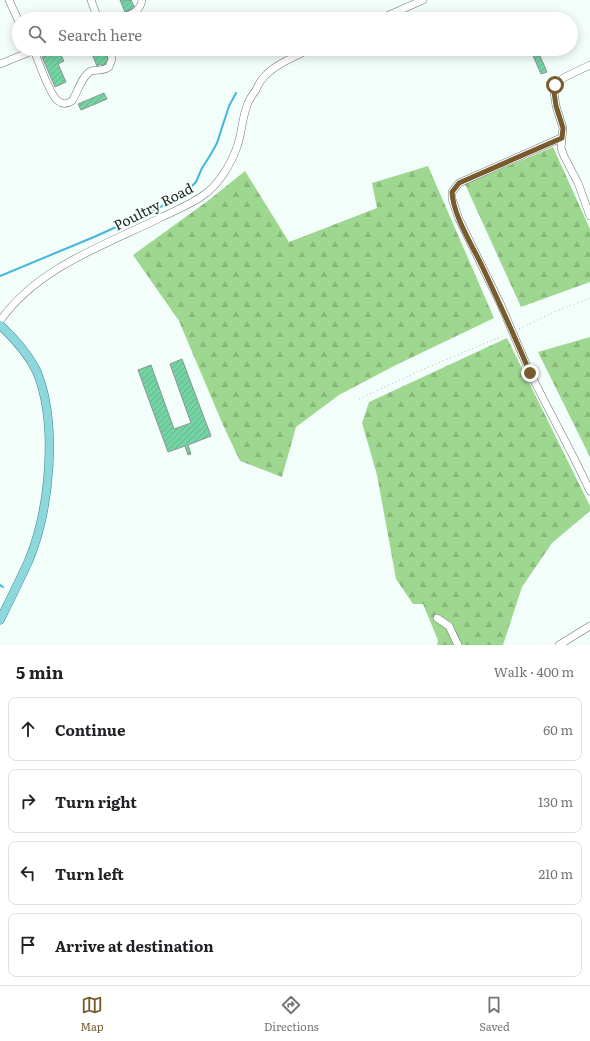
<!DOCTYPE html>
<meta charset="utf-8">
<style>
body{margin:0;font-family:Literata,serif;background:#f2f2f2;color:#202124}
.stop{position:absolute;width:12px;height:12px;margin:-9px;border:3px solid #775a2d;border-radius:50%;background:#fff}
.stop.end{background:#775a2d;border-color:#fff;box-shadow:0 1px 4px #0008}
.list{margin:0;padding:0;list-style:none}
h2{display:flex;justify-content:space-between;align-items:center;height:52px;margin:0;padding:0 16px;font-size:17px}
h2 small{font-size:13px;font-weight:400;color:#757577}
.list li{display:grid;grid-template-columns:26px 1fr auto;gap:12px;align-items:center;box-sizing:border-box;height:64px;margin:0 8px 8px;padding:0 8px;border:1px solid #e0e0e0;border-radius:8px}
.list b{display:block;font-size:15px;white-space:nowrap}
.list em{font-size:13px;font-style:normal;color:#757577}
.icon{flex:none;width:22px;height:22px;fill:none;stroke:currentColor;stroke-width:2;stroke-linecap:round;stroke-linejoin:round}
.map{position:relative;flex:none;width:590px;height:645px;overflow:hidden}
.search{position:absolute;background:#fff;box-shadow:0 2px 10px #0003;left:12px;right:12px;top:12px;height:44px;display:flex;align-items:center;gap:10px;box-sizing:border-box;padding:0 14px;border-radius:22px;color:#757577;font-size:15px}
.sheet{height:340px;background:#fff}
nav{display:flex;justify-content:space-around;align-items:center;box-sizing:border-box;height:56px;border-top:1px solid #e0e0e0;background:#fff;font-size:11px;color:#757577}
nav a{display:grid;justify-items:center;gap:2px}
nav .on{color:#775a2d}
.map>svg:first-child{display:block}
.forest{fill:url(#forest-firs)}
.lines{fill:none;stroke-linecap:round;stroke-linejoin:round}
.stream{stroke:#42b6db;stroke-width:2}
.building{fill:url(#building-hatch);stroke:#8d9590}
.minor-casing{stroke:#6c7573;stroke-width:8}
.major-casing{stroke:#36888e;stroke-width:9}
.path{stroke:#aeb7b5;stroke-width:1;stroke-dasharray:1 3;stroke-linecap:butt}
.minor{stroke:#fff;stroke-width:7}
.major{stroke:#8dd7dd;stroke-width:8}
.route{stroke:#775a2d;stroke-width:5}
.labels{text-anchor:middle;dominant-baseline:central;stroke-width:4;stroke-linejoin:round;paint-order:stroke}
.street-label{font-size:14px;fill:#232726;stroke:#f3fefb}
</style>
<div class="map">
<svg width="590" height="645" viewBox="0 0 590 645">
<defs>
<pattern id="forest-firs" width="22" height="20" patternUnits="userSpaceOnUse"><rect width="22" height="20" fill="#9ed78f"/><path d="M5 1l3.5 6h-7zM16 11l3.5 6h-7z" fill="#88b97b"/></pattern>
<pattern id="building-hatch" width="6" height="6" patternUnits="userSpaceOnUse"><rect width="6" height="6" fill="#73d3a3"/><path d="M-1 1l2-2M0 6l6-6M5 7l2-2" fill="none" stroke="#63b58c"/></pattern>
</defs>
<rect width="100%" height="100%" fill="#f3fefb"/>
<!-- forest -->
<path class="forest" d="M 553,147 L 590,229 L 590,282 L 521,307 L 465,184 Z
M 428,166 L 494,318 L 396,365 L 339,395 L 296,427 L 282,477 L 240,461 L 223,425 L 179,321 L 133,255 L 209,200 L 245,171 L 289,242 L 377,208 L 372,183 Z
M 590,337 L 590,457 L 538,352 Z
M 507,338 L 590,506 L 590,511 L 552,543 L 522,587 L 503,645 L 437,645 L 438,640 L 423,604 L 413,604 L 396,579 L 377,475 L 362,423 L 369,402 Z"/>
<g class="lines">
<!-- stream -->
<path class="stream" d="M 0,276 L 94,237 L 180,198 L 196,182 L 202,168 L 211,154 L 217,143 L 229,106 L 236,93
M 0,585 L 3,587"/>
</g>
<!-- building -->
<path class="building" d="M 120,0 L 131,0 L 135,8 L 125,12 Z
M 55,49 L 68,49 L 69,52 L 61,55 L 64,61 L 58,64 L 66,82 L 55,87 L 42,57 L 53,52 L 52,50 Z
M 90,49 L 104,49 L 109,61 L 105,62 L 107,66 L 102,68 L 101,64 L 97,66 Z
M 530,49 L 537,49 L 547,72 L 541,74 Z
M 104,93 L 107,99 L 81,110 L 78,104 Z
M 182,359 L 211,436 L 188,445 L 191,454 L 188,455 L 185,446 L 168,452 L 138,370 L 151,365 L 174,429 L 191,423 L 170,364 Z"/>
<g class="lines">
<!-- minor casing -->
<g class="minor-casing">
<path id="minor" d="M 9,0 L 19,22
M 91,0 L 98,19
M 118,19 C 129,15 140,13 142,0
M 380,19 L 423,0
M 34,50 C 38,61 50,95 58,101 C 63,105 67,104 72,101 C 77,94 82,75 91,71 C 97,69 102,72 109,67 L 112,59 L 110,49
M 0,64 L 37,49
M 590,65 L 565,77 L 555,85 L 554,92 L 556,106 L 563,128 L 561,148 L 564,156 L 578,183 L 590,216
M 561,138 L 459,183 L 452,192 L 452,199 L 459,219 L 501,305 L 530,373 L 575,460 L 590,491
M 0,321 C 38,267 105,245 162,217 C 176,210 192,204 205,194 C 219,184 231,164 237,147 C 242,133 242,117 248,103 C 250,98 253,94 256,90 C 258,85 260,81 264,77 C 275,64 295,57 310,49
M 437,618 L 449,626 L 458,645
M 559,645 L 590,626"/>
</g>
<!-- major casing -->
<g class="major-casing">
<path id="major" d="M 0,325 C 15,339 28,353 37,372 C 58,424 50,509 29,560 C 20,580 10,600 0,620"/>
</g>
<!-- path -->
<path class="path" d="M 519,329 L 556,311 L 590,298
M 359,399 L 426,368 L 505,335"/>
<!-- minor -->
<use href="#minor" class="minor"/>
<!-- major -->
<use href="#major" class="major"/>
</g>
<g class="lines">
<!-- route -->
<path class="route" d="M 530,373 C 515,337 499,302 482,266 C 472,245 453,215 452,192 L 459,183 L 562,138 L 563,128 L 556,106 L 554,92 L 555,85"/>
</g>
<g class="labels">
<!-- street labels -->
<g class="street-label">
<text transform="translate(153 206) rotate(-27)">Poultry Road</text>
</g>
</g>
</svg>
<div class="stop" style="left:555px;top:85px"></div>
<div class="stop end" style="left:530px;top:373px"></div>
<div class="search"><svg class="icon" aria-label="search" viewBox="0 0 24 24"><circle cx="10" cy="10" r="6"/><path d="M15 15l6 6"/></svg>Search here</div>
</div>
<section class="sheet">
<h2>5 min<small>Walk · 400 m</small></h2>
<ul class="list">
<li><svg class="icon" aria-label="ahead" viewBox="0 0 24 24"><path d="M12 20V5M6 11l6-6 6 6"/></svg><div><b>Continue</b></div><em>60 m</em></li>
<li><svg class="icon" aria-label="right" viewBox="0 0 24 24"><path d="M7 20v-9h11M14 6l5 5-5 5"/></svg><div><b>Turn right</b></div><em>130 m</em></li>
<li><svg class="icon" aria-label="left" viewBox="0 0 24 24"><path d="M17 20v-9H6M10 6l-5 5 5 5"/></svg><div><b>Turn left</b></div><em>210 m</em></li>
<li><svg class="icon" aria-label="arrive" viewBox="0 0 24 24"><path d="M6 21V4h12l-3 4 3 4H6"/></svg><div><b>Arrive at destination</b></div></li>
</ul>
</section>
<nav>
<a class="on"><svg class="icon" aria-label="map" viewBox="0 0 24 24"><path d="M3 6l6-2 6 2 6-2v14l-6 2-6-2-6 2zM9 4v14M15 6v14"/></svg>Map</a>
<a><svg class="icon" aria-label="directions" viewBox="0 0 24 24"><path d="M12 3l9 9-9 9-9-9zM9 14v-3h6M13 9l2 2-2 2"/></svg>Directions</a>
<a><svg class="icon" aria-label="saved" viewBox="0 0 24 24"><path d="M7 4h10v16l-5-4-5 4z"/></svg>Saved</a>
</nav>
